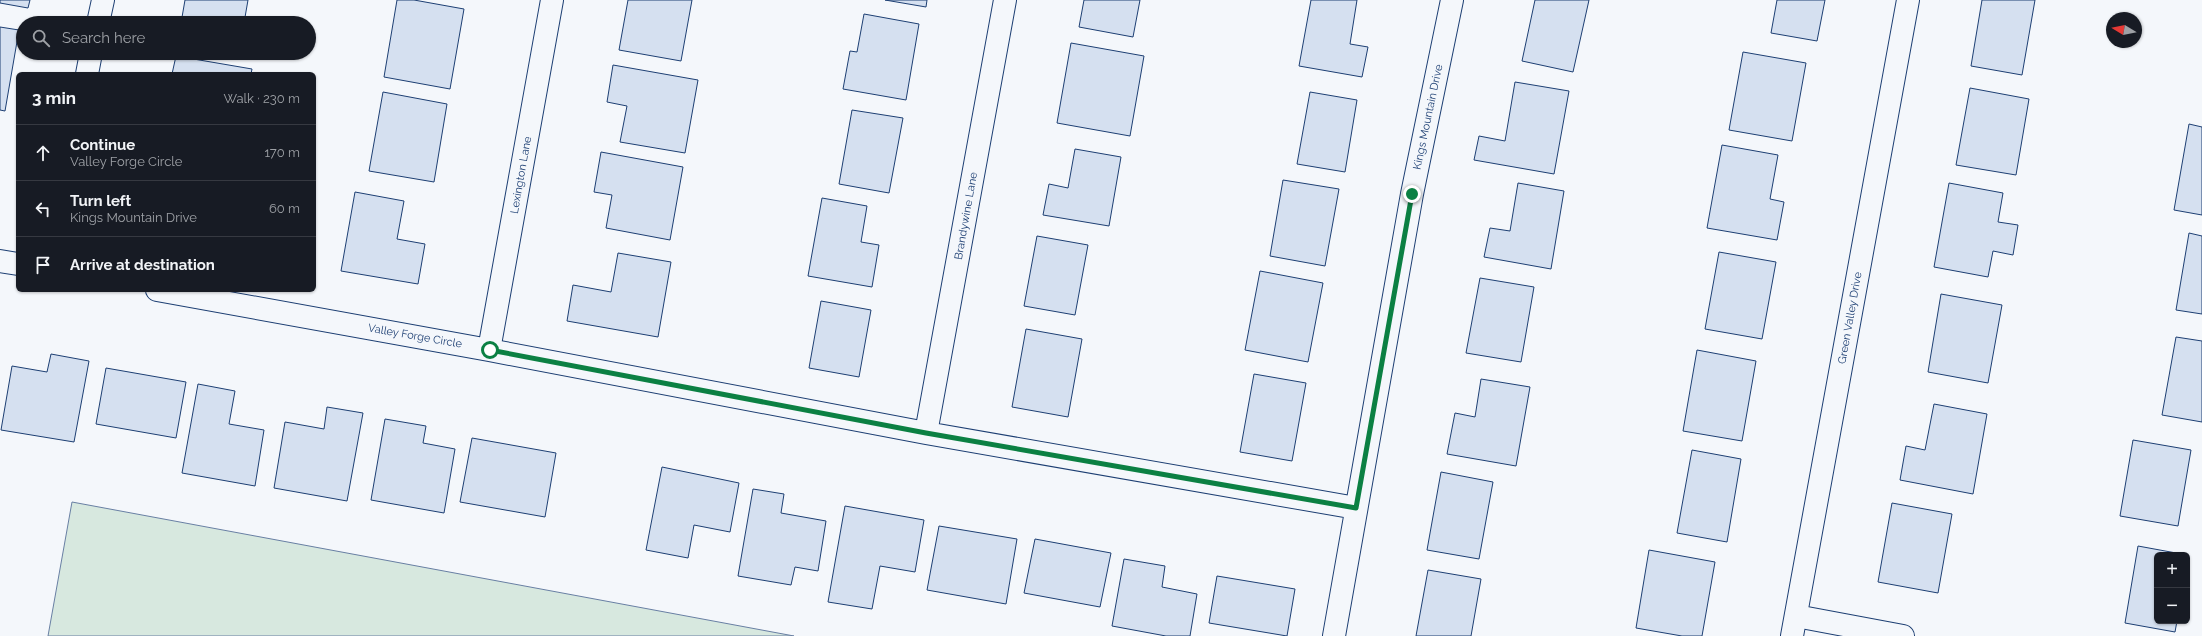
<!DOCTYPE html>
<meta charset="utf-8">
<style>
body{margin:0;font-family:Raleway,sans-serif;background:#20242c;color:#f1f3f6}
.controls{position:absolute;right:12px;bottom:12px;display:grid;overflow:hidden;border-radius:6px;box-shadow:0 1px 3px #0004}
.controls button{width:36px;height:36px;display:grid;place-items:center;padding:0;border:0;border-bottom:1px solid #363941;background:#171b24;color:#f1f3f6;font:20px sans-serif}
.compass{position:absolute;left:2106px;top:12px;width:36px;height:36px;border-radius:50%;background:#171b24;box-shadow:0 1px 3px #0004;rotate:280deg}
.stop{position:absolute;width:12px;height:12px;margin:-9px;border:3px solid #0b8043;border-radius:50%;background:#fff}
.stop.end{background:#0b8043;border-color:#fff;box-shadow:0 1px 4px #0008}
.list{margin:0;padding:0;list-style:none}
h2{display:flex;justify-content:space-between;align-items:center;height:52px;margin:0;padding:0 16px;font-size:17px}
h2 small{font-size:13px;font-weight:400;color:#9ea1a6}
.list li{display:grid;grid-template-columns:26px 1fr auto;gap:12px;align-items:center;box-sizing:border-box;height:56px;padding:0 16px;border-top:1px solid #363941}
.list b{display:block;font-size:15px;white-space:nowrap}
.list p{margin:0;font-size:13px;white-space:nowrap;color:#9ea1a6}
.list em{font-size:13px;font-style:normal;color:#9ea1a6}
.icon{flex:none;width:22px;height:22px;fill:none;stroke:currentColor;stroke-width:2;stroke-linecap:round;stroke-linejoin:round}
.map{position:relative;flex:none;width:2202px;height:636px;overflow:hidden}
.search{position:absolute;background:#171b24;box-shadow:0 1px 3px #0004;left:16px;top:16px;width:300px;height:44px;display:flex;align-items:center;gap:10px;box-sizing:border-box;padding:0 14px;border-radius:22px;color:#9ea1a6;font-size:15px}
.panel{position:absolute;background:#171b24;box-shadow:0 1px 3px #0004;left:16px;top:72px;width:300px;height:220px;border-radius:6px}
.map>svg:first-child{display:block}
.green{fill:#d7e8df;stroke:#687fa3}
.building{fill:#d5e0f0;stroke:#1d3f73}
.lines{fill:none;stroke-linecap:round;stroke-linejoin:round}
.minor-casing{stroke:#1d3f73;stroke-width:24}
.minor{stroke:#f4f7fb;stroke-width:22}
.route{stroke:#0b8043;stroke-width:5}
.labels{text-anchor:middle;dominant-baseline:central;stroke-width:3;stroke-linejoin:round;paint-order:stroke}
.street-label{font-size:11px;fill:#1d3f73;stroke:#f4f7fb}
</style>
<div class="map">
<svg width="2202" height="636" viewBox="0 0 2202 636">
<rect width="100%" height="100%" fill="#f4f7fb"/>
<!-- green -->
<path class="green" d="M 72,502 L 794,636 L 48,636 Z"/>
<!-- building -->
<path class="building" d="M 0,0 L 30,0 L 28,8 L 0,3 Z
M 185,0 L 248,0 L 244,23 L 181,23 Z
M 397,0 L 414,0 L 464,9 L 450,89 L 384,77 Z
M 628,0 L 692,0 L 681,61 L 619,50 Z
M 885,0 L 927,0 L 926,7 Z
M 1084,0 L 1140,0 L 1133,37 L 1079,27 Z
M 1311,0 L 1357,0 L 1350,44 L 1368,47 L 1362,77 L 1299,66 Z
M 1535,0 L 1589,0 L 1573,72 L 1522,61 Z
M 1777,0 L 1825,0 L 1817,41 L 1771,33 Z
M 1982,0 L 2035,0 L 2022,75 L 1971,66 Z
M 864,14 L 919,24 L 906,100 L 843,89 L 850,51 L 857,52 Z
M 0,27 L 19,30 L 5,111 L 0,110 Z
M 1071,43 L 1144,56 L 1130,136 L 1057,123 Z
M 1743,52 L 1806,63 L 1792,141 L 1729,130 Z
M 176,56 L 252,69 L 251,74 L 172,74 Z
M 613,65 L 698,80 L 685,153 L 620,142 L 627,106 L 607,102 Z
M 1515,82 L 1569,91 L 1554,174 L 1474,160 L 1479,136 L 1505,141 Z
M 1970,88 L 2029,99 L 2016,175 L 1956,165 Z
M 383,92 L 447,104 L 434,182 L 369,171 Z
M 1310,92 L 1357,100 L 1345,172 L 1297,164 Z
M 852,110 L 903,118 L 889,193 L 839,184 Z
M 2189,124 L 2202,127 L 2202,215 L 2174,210 Z
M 1722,145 L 1778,155 L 1770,199 L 1784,202 L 1777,240 L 1707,228 Z
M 1075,149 L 1121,157 L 1109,226 L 1043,215 L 1049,184 L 1068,188 Z
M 601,152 L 683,167 L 670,240 L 606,228 L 612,195 L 594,192 Z
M 1283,180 L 1339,189 L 1325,266 L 1270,256 Z
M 1518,183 L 1564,191 L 1551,269 L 1484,257 L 1490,228 L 1510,231 Z
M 1949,183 L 2003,193 L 1998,222 L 2018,225 L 2013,255 L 1993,251 L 1988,277 L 1934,267 Z
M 355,192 L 404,201 L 397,239 L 425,244 L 418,284 L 341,271 Z
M 822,198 L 867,206 L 861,242 L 879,245 L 872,287 L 808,276 Z
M 2189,233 L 2202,236 L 2202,314 L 2176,310 Z
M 1037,236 L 1088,245 L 1075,315 L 1024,306 Z
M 1719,252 L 1776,262 L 1762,339 L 1705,329 Z
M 618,253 L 671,262 L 658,337 L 567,321 L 573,285 L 611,292 Z
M 1260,271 L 1323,283 L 1308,362 L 1245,350 Z
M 1480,278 L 1534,287 L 1521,362 L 1466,353 Z
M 1941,294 L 2002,305 L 1988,383 L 1928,372 Z
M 821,301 L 871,310 L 859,377 L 809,368 Z
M 1026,329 L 1082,339 L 1068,417 L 1012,407 Z
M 2176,337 L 2202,341 L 2202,422 L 2162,415 Z
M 1697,350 L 1756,361 L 1742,441 L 1683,431 Z
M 51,354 L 89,361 L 74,442 L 1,430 L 12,366 L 47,372 Z
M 106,368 L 186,382 L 176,438 L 96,424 Z
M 1254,374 L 1306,383 L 1292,461 L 1240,452 Z
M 1481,379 L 1530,387 L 1516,466 L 1447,454 L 1455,413 L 1475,417 Z
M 198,384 L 235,391 L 229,424 L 264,430 L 255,486 L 182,473 Z
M 1934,404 L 1987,414 L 1973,494 L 1900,480 L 1906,446 L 1925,450 Z
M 327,407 L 363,413 L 347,501 L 274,488 L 285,422 L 324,429 Z
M 385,419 L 426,426 L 423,443 L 455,449 L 444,513 L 371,500 Z
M 472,438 L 556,453 L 545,517 L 460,502 Z
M 2133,440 L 2191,450 L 2178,526 L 2120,516 Z
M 1692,450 L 1741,459 L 1727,542 L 1677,533 Z
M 662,467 L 739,483 L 730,532 L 694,525 L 688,558 L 646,550 Z
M 1441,472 L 1493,482 L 1479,559 L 1427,550 Z
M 753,489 L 784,494 L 781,513 L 826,521 L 818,571 L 795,567 L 791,585 L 738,576 Z
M 1892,503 L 1952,514 L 1938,593 L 1878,582 Z
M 845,506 L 924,520 L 915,572 L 880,566 L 872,609 L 828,602 Z
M 939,526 L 1017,539 L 1006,604 L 927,590 Z
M 1035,539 L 1111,553 L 1100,607 L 1024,593 Z
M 2138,546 L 2187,555 L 2157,555 L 2157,621 L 2177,621 L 2175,632 L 2125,623 Z
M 1649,550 L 1715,562 L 1702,636 L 1682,636 L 1636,628 Z
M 1124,559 L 1165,566 L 1162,587 L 1197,594 L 1190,636 L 1166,636 L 1112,626 Z
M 1428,570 L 1481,579 L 1471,636 L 1416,636 Z
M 1217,576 L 1295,589 L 1287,636 L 1209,623 Z"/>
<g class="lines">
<!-- minor casing -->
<g class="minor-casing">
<path id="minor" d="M 98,23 L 103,0
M 87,74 L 91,53
M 0,261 L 18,264
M 157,290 L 489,350 L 926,433 L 1356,508
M 489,350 L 552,0
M 926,433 L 1005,0
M 1796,616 L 1903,636
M 1334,636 L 1412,194 L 1452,0
M 1792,636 L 1908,0"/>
</g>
<!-- minor -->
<use href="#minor" class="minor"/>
</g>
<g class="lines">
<!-- route -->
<path class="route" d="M 490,350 L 926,433 L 1356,508 L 1412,194"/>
</g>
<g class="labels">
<!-- street labels -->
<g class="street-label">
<text transform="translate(1428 117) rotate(-78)">Kings Mountain Drive</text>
<text transform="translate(521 175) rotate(-80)">Lexington Lane</text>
<text transform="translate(966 216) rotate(-80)">Brandywine Lane</text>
<text transform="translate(1850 318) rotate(-80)">Green Valley Drive</text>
<text transform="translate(415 336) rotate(10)">Valley Forge Circle</text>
</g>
</g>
</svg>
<div class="controls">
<button>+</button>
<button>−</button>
</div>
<svg class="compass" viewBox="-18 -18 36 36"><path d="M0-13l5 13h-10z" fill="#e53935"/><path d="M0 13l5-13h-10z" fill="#9ea1a6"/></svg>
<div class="stop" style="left:490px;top:350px"></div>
<div class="stop end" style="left:1412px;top:194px"></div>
<div class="search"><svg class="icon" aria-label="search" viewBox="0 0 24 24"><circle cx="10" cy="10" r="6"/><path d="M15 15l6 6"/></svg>Search here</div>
<section class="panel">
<h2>3 min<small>Walk · 230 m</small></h2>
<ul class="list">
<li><svg class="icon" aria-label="ahead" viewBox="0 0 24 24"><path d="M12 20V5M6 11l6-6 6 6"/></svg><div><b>Continue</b><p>Valley Forge Circle</p></div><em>170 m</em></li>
<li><svg class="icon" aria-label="left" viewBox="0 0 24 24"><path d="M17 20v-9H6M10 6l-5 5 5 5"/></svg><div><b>Turn left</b><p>Kings Mountain Drive</p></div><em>60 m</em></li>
<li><svg class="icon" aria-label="arrive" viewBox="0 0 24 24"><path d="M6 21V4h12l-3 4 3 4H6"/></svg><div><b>Arrive at destination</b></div></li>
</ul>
</section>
</div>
